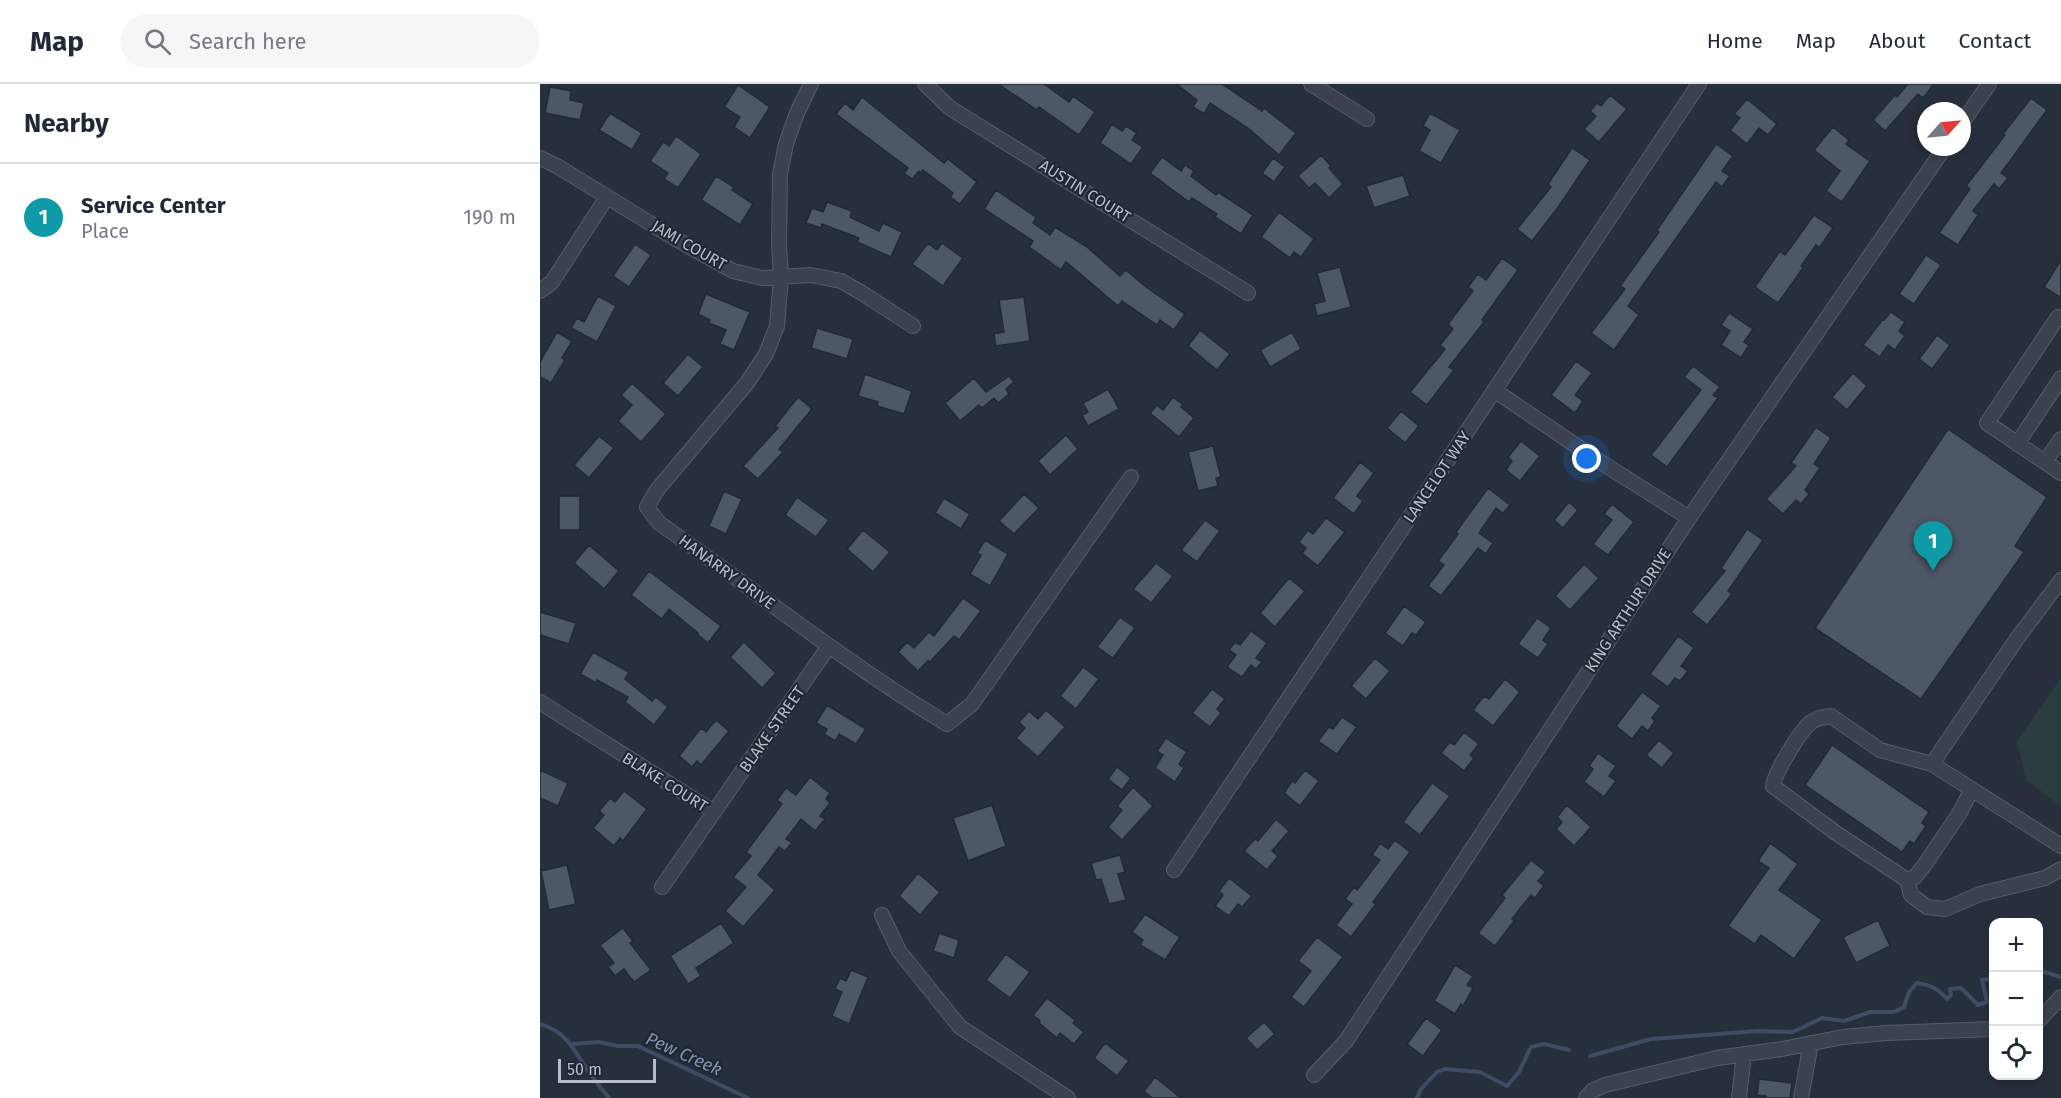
<!DOCTYPE html>
<meta charset="utf-8">
<style>
body{margin:0;font-family:"Fira Sans",sans-serif;background:#f6f6f7;color:#1f2937}
.controls{position:absolute;right:18px;bottom:18px;display:grid;overflow:hidden;border-radius:12px;box-shadow:0 3px 9px #0003}
.controls button{width:54px;height:54px;display:grid;place-items:center;padding:0;border:0;border-bottom:2px solid #e0e1e3;background:#fff;color:#1f2937;font:30px sans-serif}
.compass{position:absolute;left:1377px;top:18px;width:54px;height:54px;border-radius:50%;background:#fff;box-shadow:0 3px 9px #0003;rotate:63deg}
.scale{position:absolute;left:18px;bottom:15px;width:98px;box-sizing:border-box;padding-left:6px;border:3px solid #b7bdc7;border-top:0;font-size:16px;line-height:21px;white-space:nowrap;color:#b7bdc7;-webkit-text-stroke:4px #202732;paint-order:stroke}
.you{position:absolute;left:1047px;top:375px;width:21px;height:21px;margin:-15px;border:4px solid #fff;border-radius:50%;background:#1a73e8;box-shadow:0 0 0 9px #1a73e833}
.badge{display:grid;place-items:center;width:39px;height:39px;border-radius:50%;background:#0f766e;color:#fff;font-size:20px;font-weight:700}
.pin{position:absolute;translate:-50% -50px;filter:drop-shadow(0 2px 3px #0008)}
.pin::after{content:'';position:absolute;top:32px;width:21px;height:18px;background:inherit;clip-path:polygon(0 0,100% 0,50% 100%)}
.list{margin:0;padding:0;list-style:none}
h2{display:flex;justify-content:space-between;align-items:center;height:78px;margin:0;padding:0 24px;font-size:26px}
h2 small{font-size:20px;font-weight:400;color:#747a83}
.list li{display:grid;grid-template-columns:39px 1fr auto;gap:18px;align-items:center;box-sizing:border-box;height:108px;padding:0 24px;border-top:2px solid #e0e1e3}
.list b{display:block;font-size:22px;white-space:nowrap}
.list p{margin:0;font-size:20px;white-space:nowrap;color:#747a83}
.list em{font-size:20px;font-style:normal;color:#747a83}
.icon{flex:none;width:33px;height:33px;fill:none;stroke:currentColor;stroke-width:2;stroke-linecap:round;stroke-linejoin:round}
.map{position:relative;flex:none;width:1521px;height:1014px;overflow:hidden}
header{display:flex;align-items:center;gap:36px;box-sizing:border-box;height:84px;padding:0 30px;background:#fff;border-bottom:2px solid #e0e1e3}
header strong{font-size:28px}
nav{display:flex;gap:33px;margin-inline-start:auto;font-size:21px}
.search{width:420px;height:54px;background:#f6f6f7;display:flex;align-items:center;gap:15px;box-sizing:border-box;padding:0 21px;border-radius:33px;color:#747a83;font-size:22px}
main{display:flex}
aside{flex:1;background:#fff}
.map>svg:first-child{display:block}
.green{fill:#2a3c3e}
.lines{fill:none;stroke-linecap:round;stroke-linejoin:round}
.stream{stroke:#3f4c63;stroke-width:4}
.building{fill:#4e5765;stroke:#222934;stroke-width:1.5}
.minor-casing{stroke:#565d67;stroke-width:16}
.minor{stroke:#3b424d;stroke-width:14}
.labels{text-anchor:middle;dominant-baseline:central;stroke-width:4.5;stroke-linejoin:round;paint-order:stroke}
.street-label{font-size:16px;fill:#b7bdc7;stroke:#202732}
.water-label{font-size:18px;font-style:italic;fill:#8292ac;stroke:#202732}
</style>
<header>
<strong>Map</strong>
<div class="search"><svg class="icon" aria-label="search" viewBox="0 0 24 24"><circle cx="10" cy="10" r="6"/><path d="M15 15l6 6"/></svg>Search here</div>
<nav><a>Home</a><a>Map</a><a>About</a><a>Contact</a></nav>
</header>
<main>
<aside>
<h2>Nearby<small></small></h2>
<ul class="list">
<li><span class="badge" style="background:#0f9aa8">1</span><div><b>Service Center</b><p>Place</p></div><em>190 m</em></li>
</ul>
</aside>
<div class="map">
<svg width="1521" height="1014" viewBox="0 0 1521 1014">
<rect width="100%" height="100%" fill="#272f3c"/>
<!-- green -->
<path class="green" d="M 1521,594 L 1521,722 L 1486,696 L 1477,657 Z"/>
<g class="lines">
<!-- stream -->
<path class="stream" d="M 1498,886 L 1521,893
M 0,940 C 30,950 32,965 49,988 C 55,997 62,1005 69,1014
M 33,960 L 59,958 L 78,962 L 98,962 L 208,1014
M 1050,972 L 1111,955 L 1218,947 L 1253,948 L 1282,934 L 1304,937 L 1330,928 L 1354,928 L 1364,923 L 1369,908 L 1377,899 C 1391,901 1398,905 1407,915 L 1411,911 L 1410,905 L 1421,904 L 1438,921 L 1447,918 L 1442,896 L 1454,895
M 877,1014 L 881,1005 L 897,988 L 905,985 L 940,988 L 967,1002 L 979,988 L 991,963 L 1004,960 L 1029,966"/>
</g>
<!-- building -->
<path class="building" d="M 458,0 L 504,0 L 529,18 L 533,12 L 555,28 L 539,51 L 499,23 L 497,26 Z
M 636,0 L 682,0 L 722,27 L 724,24 L 756,49 L 739,71 L 708,44 L 670,19 L 664,30 L 653,23 L 657,16 Z
M 1366,0 L 1394,0 L 1383,14 L 1378,10 L 1345,47 L 1333,36 L 1355,11 L 1357,13 L 1367,1 Z
M 198,1 L 230,23 L 210,54 L 194,43 L 200,33 L 184,23 Z
M 10,3 L 31,7 L 30,16 L 44,19 L 40,36 L 5,29 Z
M 1070,11 L 1087,25 L 1059,58 L 1044,45 L 1056,32 L 1050,27 L 1057,19 L 1061,22 Z
M 322,13 L 404,79 L 408,75 L 437,98 L 420,120 L 410,113 L 413,109 L 383,86 L 381,89 L 379,87 L 372,95 L 364,89 L 368,84 L 296,30 L 305,19 L 313,26 Z
M 1491,14 L 1507,26 L 1461,89 L 1468,94 L 1459,105 L 1454,100 L 1433,127 L 1438,131 L 1418,161 L 1399,149 L 1430,105 L 1426,102 L 1465,51 L 1463,50 Z
M 1207,15 L 1237,40 L 1228,51 L 1219,44 L 1207,60 L 1190,46 L 1200,34 L 1194,30 Z
M 70,29 L 102,49 L 92,66 L 59,46 Z
M 890,29 L 920,46 L 901,79 L 879,67 L 890,46 L 883,42 Z
M 572,40 L 582,47 L 586,42 L 597,49 L 592,56 L 603,63 L 591,80 L 560,59 Z
M 1293,43 L 1309,56 L 1306,60 L 1330,77 L 1302,118 L 1286,107 L 1300,87 L 1274,66 Z
M 136,52 L 161,70 L 138,104 L 124,95 L 128,89 L 110,77 L 123,58 L 129,62 Z
M 1176,60 L 1193,72 L 1182,87 L 1190,92 L 1182,103 L 1176,98 L 1088,222 L 1099,231 L 1074,266 L 1051,249 L 1085,205 L 1080,202 L 1119,148 L 1117,146 Z
M 1032,64 L 1050,76 L 1019,122 L 992,157 L 977,145 L 1011,103 L 1008,100 Z
M 781,71 L 791,82 L 789,84 L 803,100 L 789,114 L 775,99 L 769,104 L 758,92 Z
M 622,73 L 641,87 L 645,81 L 654,87 L 651,92 L 676,111 L 678,108 L 713,131 L 701,150 L 675,133 L 677,130 L 652,114 L 649,118 L 610,89 Z
M 733,74 L 745,83 L 734,98 L 722,89 Z
M 863,91 L 870,112 L 834,124 L 826,102 Z
M 176,92 L 194,103 L 192,106 L 213,120 L 200,141 L 161,116 Z
M 456,106 L 496,133 L 493,139 L 510,151 L 515,143 L 547,163 L 580,192 L 586,186 L 606,203 L 645,230 L 634,246 L 620,236 L 617,241 L 582,217 L 578,222 L 526,178 L 521,186 L 489,163 L 493,157 L 444,125 Z
M 287,118 L 312,127 L 310,133 L 339,147 L 343,139 L 362,148 L 351,173 L 317,158 L 319,154 L 282,140 L 281,144 L 266,139 L 272,124 L 283,128 Z
M 739,128 L 774,155 L 761,173 L 754,168 L 750,174 L 721,153 Z
M 1274,131 L 1293,144 L 1279,164 L 1276,161 L 1261,182 L 1263,184 L 1238,219 L 1215,203 L 1240,167 L 1245,171 Z
M 388,159 L 397,166 L 402,159 L 423,174 L 403,202 L 372,180 Z
M 95,160 L 111,171 L 89,203 L 73,192 Z
M 1386,171 L 1401,181 L 1374,220 L 1359,210 Z
M 962,174 L 978,186 L 942,236 L 944,238 L 909,283 L 914,286 L 887,321 L 870,308 L 905,265 L 900,261 L 913,245 L 908,240 L 933,207 L 928,203 L 938,190 L 946,196 Z
M 1521,176 L 1521,214 L 1504,203 Z
M 800,183 L 811,223 L 777,232 L 774,220 L 785,217 L 777,189 Z
M 166,210 L 210,228 L 194,266 L 180,260 L 186,246 L 169,239 L 170,236 L 158,230 Z
M 58,212 L 76,222 L 57,258 L 31,244 L 37,234 L 44,238 Z
M 484,213 L 490,257 L 456,262 L 454,250 L 464,248 L 459,216 Z
M 1351,228 L 1365,238 L 1359,247 L 1365,252 L 1355,266 L 1348,261 L 1340,273 L 1323,261 L 1343,235 L 1344,236 Z
M 1189,229 L 1213,245 L 1204,258 L 1209,261 L 1201,274 L 1181,261 L 1190,247 L 1181,241 Z
M 277,244 L 313,255 L 307,275 L 271,264 Z
M 660,246 L 690,270 L 677,286 L 648,262 Z
M 17,248 L 32,257 L 22,274 L 25,276 L 11,299 L 0,293 L 0,278 Z
M 752,248 L 761,265 L 730,283 L 720,266 Z
M 1397,251 L 1410,261 L 1392,285 L 1379,275 Z
M 148,270 L 163,283 L 138,312 L 123,299 Z
M 1036,277 L 1052,289 L 1035,311 L 1043,317 L 1035,329 L 1011,311 Z
M 1153,282 L 1180,303 L 1173,311 L 1178,314 L 1127,383 L 1111,371 L 1161,306 L 1144,293 Z
M 1313,289 L 1327,302 L 1307,326 L 1292,313 Z
M 325,290 L 372,307 L 364,330 L 337,322 L 338,318 L 318,312 Z
M 469,292 L 474,298 L 466,305 L 469,310 L 458,319 L 454,314 L 442,324 L 439,321 L 420,337 L 405,319 L 434,294 L 446,308 Z
M 92,299 L 126,330 L 101,358 L 78,337 L 92,321 L 81,311 Z
M 568,305 L 579,325 L 548,342 L 542,331 L 548,328 L 543,319 Z
M 258,313 L 272,325 L 239,365 L 243,368 L 218,395 L 203,382 L 238,344 L 235,342 Z
M 633,313 L 643,321 L 641,323 L 654,334 L 639,353 L 610,329 L 617,321 L 623,326 Z
M 861,327 L 879,342 L 865,359 L 847,344 Z
M 1276,343 L 1291,354 L 1274,380 L 1280,384 L 1265,406 L 1269,410 L 1261,420 L 1256,416 L 1243,430 L 1226,415 L 1256,382 L 1251,379 Z
M 1408,345 L 1507,413 L 1475,462 L 1484,468 L 1381,615 L 1275,544 Z
M 526,351 L 538,365 L 510,391 L 498,377 Z
M 59,352 L 74,364 L 49,394 L 34,381 Z
M 981,357 L 1000,372 L 980,397 L 966,386 L 972,377 L 968,373 Z
M 673,362 L 681,393 L 676,394 L 678,402 L 658,407 L 648,368 Z
M 820,378 L 834,389 L 817,412 L 823,417 L 814,430 L 793,414 Z
M 948,404 L 970,421 L 963,429 L 956,424 L 939,449 L 953,459 L 946,470 L 938,464 L 901,512 L 888,502 L 904,481 L 898,477 L 918,450 L 916,448 Z
M 184,407 L 202,415 L 186,450 L 169,442 Z
M 484,410 L 499,424 L 474,450 L 459,437 Z
M 19,412 L 40,412 L 40,446 L 19,446 Z
M 257,413 L 289,436 L 276,453 L 245,431 Z
M 404,414 L 430,430 L 421,445 L 395,429 Z
M 1029,418 L 1038,426 L 1023,444 L 1014,436 Z
M 1072,420 L 1094,438 L 1068,471 L 1053,460 L 1072,436 L 1064,430 Z
M 786,434 L 805,448 L 778,482 L 762,469 L 766,464 L 759,458 L 768,446 L 773,450 Z
M 665,436 L 680,447 L 657,478 L 641,466 Z
M 1207,445 L 1223,456 L 1188,507 L 1192,510 L 1167,541 L 1151,528 L 1185,487 L 1181,484 Z
M 323,446 L 350,468 L 333,488 L 307,465 Z
M 445,456 L 468,470 L 450,502 L 430,490 L 441,471 L 437,469 Z
M 49,461 L 79,487 L 64,505 L 34,479 Z
M 616,479 L 633,492 L 611,519 L 593,505 Z
M 1044,480 L 1059,494 L 1030,526 L 1015,512 Z
M 109,487 L 181,542 L 168,559 L 157,550 L 158,549 L 129,525 L 122,535 L 91,511 Z
M 749,494 L 765,507 L 735,543 L 720,529 Z
M 423,514 L 441,527 L 419,556 L 414,552 L 390,578 L 388,577 L 378,587 L 358,568 L 367,558 L 374,564 L 389,548 L 394,552 Z
M 864,522 L 886,538 L 876,551 L 872,549 L 863,562 L 845,549 Z
M 0,528 L 36,539 L 29,560 L 0,551 Z
M 580,533 L 595,544 L 573,574 L 557,563 Z
M 997,534 L 1011,544 L 1003,556 L 1008,560 L 998,574 L 978,560 Z
M 711,547 L 727,559 L 716,574 L 722,578 L 716,585 L 711,581 L 702,593 L 687,583 L 696,571 L 689,566 L 695,558 L 700,561 Z
M 1138,552 L 1154,564 L 1141,582 L 1148,587 L 1140,597 L 1135,594 L 1128,603 L 1110,590 Z
M 204,558 L 236,589 L 222,604 L 190,573 Z
M 53,568 L 89,588 L 85,595 L 112,617 L 116,613 L 128,623 L 114,641 L 85,618 L 88,613 L 57,596 L 56,599 L 40,590 Z
M 835,574 L 850,587 L 826,615 L 811,602 Z
M 543,583 L 559,595 L 536,625 L 520,612 Z
M 965,595 L 980,608 L 953,642 L 933,626 L 944,612 L 949,615 Z
M 672,605 L 685,615 L 677,625 L 681,629 L 670,643 L 652,629 Z
M 1102,608 L 1121,622 L 1112,634 L 1115,637 L 1108,647 L 1102,642 L 1092,655 L 1076,642 Z
M 287,621 L 326,645 L 316,660 L 299,650 L 295,657 L 284,650 L 287,645 L 276,639 Z
M 506,626 L 525,643 L 498,673 L 476,654 L 485,644 L 479,638 L 489,627 L 498,635 Z
M 802,633 L 817,643 L 797,670 L 778,657 L 789,643 L 793,645 Z
M 176,636 L 189,647 L 161,681 L 157,677 L 152,683 L 139,672 L 161,644 L 166,648 Z
M 924,648 L 939,660 L 930,671 L 934,674 L 924,687 L 901,669 L 910,658 L 914,661 Z
M 626,654 L 647,668 L 639,680 L 644,684 L 635,698 L 615,684 L 623,671 L 617,667 Z
M 1119,656 L 1134,669 L 1122,684 L 1106,671 Z
M 1292,661 L 1389,728 L 1382,739 L 1386,742 L 1374,760 L 1370,757 L 1362,768 L 1265,701 Z
M 1058,669 L 1076,682 L 1069,692 L 1076,697 L 1064,713 L 1044,698 L 1053,685 L 1049,682 Z
M 577,683 L 591,694 L 582,706 L 568,695 Z
M 0,686 L 28,699 L 18,722 L 0,714 Z
M 765,686 L 779,697 L 760,722 L 744,709 L 752,697 L 755,699 Z
M 270,693 L 290,709 L 286,715 L 290,719 L 280,732 L 285,735 L 275,747 L 261,735 L 246,755 L 252,759 L 245,767 L 239,763 L 218,791 L 235,806 L 203,843 L 185,827 L 206,803 L 193,793 L 211,772 L 206,768 L 242,720 L 237,716 L 246,704 L 256,711 Z
M 892,699 L 910,712 L 880,751 L 863,738 Z
M 593,703 L 613,722 L 582,756 L 568,743 L 582,726 L 577,722 Z
M 84,707 L 107,725 L 83,757 L 80,754 L 74,762 L 53,744 L 64,731 L 59,727 L 70,714 L 75,718 Z
M 452,721 L 466,762 L 428,777 L 413,734 Z
M 1027,721 L 1051,743 L 1034,762 L 1016,745 L 1022,738 L 1017,733 Z
M 736,735 L 749,747 L 732,767 L 738,772 L 727,786 L 704,767 L 715,755 L 718,757 Z
M 855,756 L 870,768 L 833,818 L 836,820 L 811,853 L 796,841 L 812,820 L 805,815 L 814,803 L 817,806 L 840,776 L 832,771 L 840,759 L 848,765 Z
M 1230,759 L 1258,780 L 1239,806 L 1282,836 L 1254,875 L 1221,851 L 1215,860 L 1188,842 L 1229,784 L 1218,777 Z
M 580,771 L 585,788 L 578,790 L 586,816 L 569,820 L 561,795 L 556,796 L 551,779 Z
M 991,776 L 1006,788 L 998,797 L 1004,802 L 995,814 L 991,811 L 972,835 L 974,837 L 955,862 L 938,849 L 965,814 L 962,811 Z
M 27,781 L 36,820 L 9,826 L 1,787 Z
M 378,789 L 400,808 L 380,831 L 359,812 Z
M 689,794 L 712,812 L 702,823 L 698,820 L 689,832 L 675,822 L 683,811 L 679,807 Z
M 605,830 L 640,853 L 625,876 L 600,861 L 603,856 L 592,848 Z
M 1338,836 L 1350,862 L 1316,879 L 1303,853 Z
M 181,839 L 194,859 L 156,884 L 161,892 L 148,900 L 130,872 Z
M 83,844 L 93,857 L 90,859 L 111,886 L 94,898 L 84,885 L 75,892 L 68,883 L 74,879 L 60,861 Z
M 399,849 L 419,856 L 414,874 L 393,867 Z
M 777,853 L 803,873 L 764,923 L 751,913 L 771,887 L 758,877 Z
M 466,870 L 490,888 L 470,914 L 446,896 Z
M 915,881 L 933,892 L 927,901 L 933,904 L 923,922 L 921,920 L 915,930 L 894,917 Z
M 311,886 L 328,893 L 309,940 L 292,932 L 302,908 L 295,905 L 300,894 L 306,897 Z
M 507,914 L 535,936 L 533,939 L 544,948 L 534,960 L 520,949 L 517,954 L 499,939 L 500,937 L 493,931 Z
M 886,934 L 902,946 L 883,972 L 867,960 Z
M 724,938 L 735,950 L 717,966 L 706,954 Z
M 565,959 L 589,977 L 577,992 L 554,974 Z
M 615,993 L 641,1014 L 612,1014 L 604,1007 Z
M 1219,995 L 1252,999 L 1250,1014 L 1226,1014 L 1226,1012 L 1217,1011 Z"/>
<g class="lines">
<!-- minor casing -->
<g class="minor-casing">
<path id="minor" d="M 271,0 L 257,29 L 246,60 L 240,90 L 239,161 L 241,193 L 237,242 L 226,270 L 207,299 L 117,406 L 107,423 L 119,439 C 215,506 307,580 407,640 L 432,620 L 591,393
M 385,0 L 410,24 L 708,209
M 771,0 L 827,35
M 1422,39 L 1449,0
M 0,74 L 17,82 L 134,154 L 193,187 L 222,194 L 271,191 L 301,197 L 322,209 L 373,242
M 0,207 L 12,198 L 67,113
M 1521,235 L 1518,233 L 1447,339 L 1521,389
M 954,306 L 1056,375 L 1149,434
M 1477,360 L 1521,294
M 1505,378 L 1521,355
M 1521,496 L 1476,556 L 1392,680 L 1521,762
M 0,618 L 174,728
M 1392,680 L 1340,666 L 1291,632 C 1283,633 1275,634 1269,640 C 1259,649 1234,690 1233,702 L 1296,749 L 1367,796 L 1375,793 L 1383,783 L 1419,730 L 1432,705
M 634,786 L 1159,0
M 1367,796 L 1371,811 L 1387,823 L 1405,825 L 1440,810 L 1505,794 L 1521,785
M 122,803 L 289,562
M 342,831 L 359,867 L 420,943 L 528,1014
M 1498,937 L 1521,913
M 774,991 L 806,957 L 1149,434 L 1405,63
M 1046,1014 L 1052,1007 L 1065,1001 L 1177,974 L 1242,965 L 1303,953 L 1346,949 L 1454,945
M 1199,1014 L 1204,970
M 1261,1014 L 1271,959"/>
</g>
<!-- minor -->
<use href="#minor" class="minor"/>
</g>
<g class="labels">
<!-- street labels -->
<g class="street-label">
<text transform="translate(545 107) rotate(32)">AUSTIN COURT</text>
<text transform="translate(149 161) rotate(30)">JAMI COURT</text>
<text transform="translate(897 393) rotate(-56)">LANCELOT WAY</text>
<text transform="translate(187 488) rotate(36)">HANARRY DRIVE</text>
<text transform="translate(1088 526) rotate(-57)">KING ARTHUR DRIVE</text>
<text transform="translate(232 645) rotate(-55)">BLAKE STREET</text>
<text transform="translate(125 698) rotate(32)">BLAKE COURT</text>
</g>
<!-- water labels -->
<g class="water-label">
<text transform="translate(144 970) rotate(24)">Pew Creek</text>
</g>
</g>
</svg>
<div class="controls">
<button>+</button>
<button>−</button>
<button><svg class="icon" aria-label="locate" viewBox="0 0 24 24"><circle cx="12" cy="12" r="6"/><path d="M12 2v4M12 18v4M2 12h4M18 12h4"/></svg></button>
</div>
<svg class="compass" viewBox="-18 -18 36 36"><path d="M0-13l5 13h-10z" fill="#e53935"/><path d="M0 13l5-13h-10z" fill="#747a83"/></svg>
<div class="scale">50 m</div>
<div class="you"></div>
<div class="pin badge" style="left:1393px;top:487px;background:#0f9aa8">1</div>
</div>
</main>
